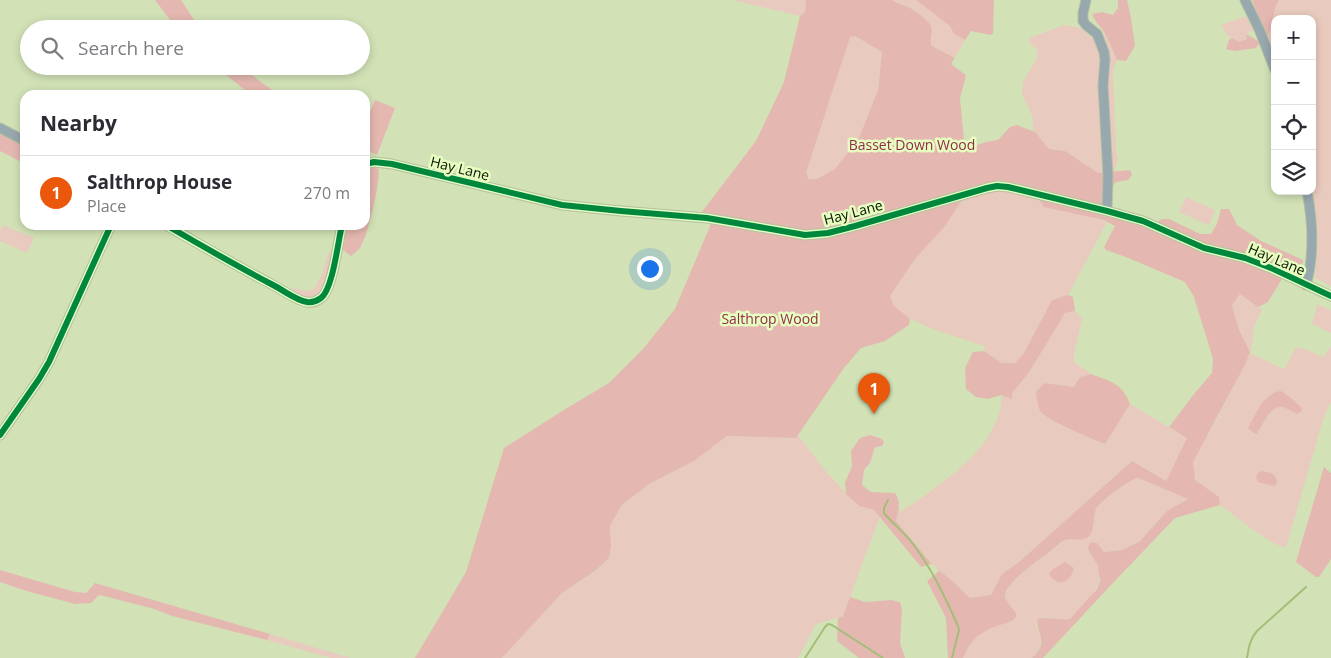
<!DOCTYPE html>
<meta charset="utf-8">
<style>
body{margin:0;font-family:"Open Sans",sans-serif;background:#f7f7f7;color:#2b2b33}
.controls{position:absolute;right:15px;top:15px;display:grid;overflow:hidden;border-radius:10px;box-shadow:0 2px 8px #0003}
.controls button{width:45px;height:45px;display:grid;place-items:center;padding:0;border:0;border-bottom:1px solid #e1e1e2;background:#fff;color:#2b2b33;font:25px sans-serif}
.you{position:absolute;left:649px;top:268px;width:18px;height:18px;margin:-12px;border:4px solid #fff;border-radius:50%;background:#1a73e8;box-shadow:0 0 0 8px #1a73e833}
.badge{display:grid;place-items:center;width:32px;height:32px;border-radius:50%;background:#ea580c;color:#fff;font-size:16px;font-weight:700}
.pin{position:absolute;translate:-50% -41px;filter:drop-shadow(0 1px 2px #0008)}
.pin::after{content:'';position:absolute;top:26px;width:18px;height:15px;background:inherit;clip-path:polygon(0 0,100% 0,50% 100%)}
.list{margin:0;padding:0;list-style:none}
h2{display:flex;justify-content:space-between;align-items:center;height:65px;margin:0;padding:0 20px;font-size:21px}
h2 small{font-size:16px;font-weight:400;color:#7c7c81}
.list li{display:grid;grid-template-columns:32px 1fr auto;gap:15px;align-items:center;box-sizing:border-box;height:75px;padding:0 20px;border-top:1px solid #e1e1e2}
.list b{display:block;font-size:19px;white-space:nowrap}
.list p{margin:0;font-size:16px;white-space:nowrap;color:#7c7c81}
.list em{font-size:16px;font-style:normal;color:#7c7c81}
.icon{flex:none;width:28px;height:28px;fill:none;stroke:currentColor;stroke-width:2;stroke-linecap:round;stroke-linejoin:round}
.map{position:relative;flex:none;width:1331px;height:658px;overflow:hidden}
.search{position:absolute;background:#fff;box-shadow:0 2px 8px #0003;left:20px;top:20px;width:350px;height:55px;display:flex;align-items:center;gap:12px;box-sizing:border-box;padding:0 18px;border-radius:28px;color:#7c7c81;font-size:19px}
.panel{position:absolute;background:#fff;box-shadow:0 2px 8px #0003;left:20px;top:90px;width:350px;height:140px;border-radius:15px}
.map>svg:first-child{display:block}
.green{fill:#e9cabe;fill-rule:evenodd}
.forest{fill:#e4b8b0;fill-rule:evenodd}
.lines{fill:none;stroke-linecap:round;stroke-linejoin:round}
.stream{stroke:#a4be78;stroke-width:2}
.minor-casing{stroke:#b5c2a0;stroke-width:11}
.minor{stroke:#97a8ae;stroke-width:9}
.cycleway-casing{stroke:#e6fec0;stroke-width:9}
.cycleway{stroke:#00873e;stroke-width:6}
.labels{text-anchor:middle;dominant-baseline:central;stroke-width:5;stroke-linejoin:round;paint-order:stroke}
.park-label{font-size:14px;fill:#942b4c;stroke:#e6fec0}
.street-label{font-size:14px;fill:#0b1400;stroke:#e6fec0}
</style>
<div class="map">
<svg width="1331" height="658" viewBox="0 0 1331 658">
<rect width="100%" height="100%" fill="#d2e2b6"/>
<!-- green -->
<path class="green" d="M 732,0 L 806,0 L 805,12 L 800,16 Z
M 892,0 L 916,0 L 950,26 L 954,34 L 965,40 L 955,58 L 932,46 L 931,43 L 932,36 L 907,7 L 900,6 Z
M 1252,0 L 1331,0 L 1331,286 L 1315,278 L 1318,243 L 1315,211 L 1311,191 L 1312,19 L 1275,19 L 1275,55 Z
M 1246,16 L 1253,30 L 1246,34 L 1247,39 L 1239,42 L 1228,36 L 1221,25 Z
M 1064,25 L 1081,28 L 1093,39 L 1103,56 L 1105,173 L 1098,173 L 1065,151 L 1049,149 L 1035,132 L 1033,131 L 1033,118 L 1022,93 L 1023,82 L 1037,58 L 1037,50 L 1029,42 L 1029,38 Z
M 1103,30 L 1117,60 L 1113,69 L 1116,150 L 1118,160 L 1114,172 L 1110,172 L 1106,62 Z
M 850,36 L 855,36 L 882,52 L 878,90 L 859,138 L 835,169 L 817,179 L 809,179 L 806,173 Z
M 998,190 L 1039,199 L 1107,222 L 1068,295 L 1052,300 L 1024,353 L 1015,363 L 1002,363 L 984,351 L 985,346 C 961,338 911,325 895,307 C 892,304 892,300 890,296 L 915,259 L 944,226 L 962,200 L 982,192 Z
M 1186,197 L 1215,210 L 1209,225 L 1179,212 Z
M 3,225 L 34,238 L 27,253 L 0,241 L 0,231 Z
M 328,253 L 334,253 L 328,280 L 319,296 L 307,299 L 291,292 L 294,288 L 306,291 L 314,289 L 322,275 Z
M 1240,294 L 1262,309 L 1253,329 L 1253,339 L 1250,353 L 1284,369 L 1296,347 L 1301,349 L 1302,348 L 1324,357 L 1331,346 L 1331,402 L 1323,420 L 1287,544 L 1285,547 C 1271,546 1233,514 1220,505 L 1219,497 L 1195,480 L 1192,462 L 1217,419 L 1246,363 L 1250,353 L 1239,330 L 1232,305 ZM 1281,391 L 1297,414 C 1293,412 1287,408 1282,407 C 1272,405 1262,427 1257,434 Z
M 1317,305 L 1319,305 L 1331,310 L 1331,333 L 1312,324 Z
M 1075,311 L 1082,319 L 1074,354 L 1074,362 L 1091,374 L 1080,377 L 1074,387 L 1044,383 L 1042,413 L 1076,432 L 1104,444 L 1130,404 L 1187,438 L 1166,481 L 1132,461 L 1019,562 L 1002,574 L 992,595 L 970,598 C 960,589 951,578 939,571 L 896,521 L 899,512 C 912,505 923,497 935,488 C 962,468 988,447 999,414 C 1001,407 1002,402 1001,395 L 1011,399 L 1012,393 L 1028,374 L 1065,312 Z
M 798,435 L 824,469 L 846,494 L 859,506 L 874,510 L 880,518 L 877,524 L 843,616 L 816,624 L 798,658 L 502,658 L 562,593 L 596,571 L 609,558 L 611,546 L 610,526 L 622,505 L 649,484 L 694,461 L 727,436 L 796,438 Z
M 1138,478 L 1188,499 L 1167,511 L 1139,542 L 1122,550 L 1104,552 L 1088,549 C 1091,554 1096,560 1098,566 C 1105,588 1084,604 1070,619 L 1064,620 L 1044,617 L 1036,624 C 1041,642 1045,643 1032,658 L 963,658 C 967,651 970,643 975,637 C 983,629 1002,623 1012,621 L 1005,594 L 1010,585 L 1024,571 L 1065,540 L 1094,527 C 1094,520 1094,512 1097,506 C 1103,499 1129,480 1138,478 Z
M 270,634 L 351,658 L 331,658 L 267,640 Z"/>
<!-- forest -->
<path class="forest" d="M 155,0 L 181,0 L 200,29 L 177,29 Z
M 806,0 L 892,0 C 898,4 903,5 910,8 C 916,11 928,20 931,26 C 933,33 929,40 932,46 L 955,58 L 951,64 L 966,75 L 960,98 L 965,151 C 976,144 985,142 998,140 L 1010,127 L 1017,125 L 1035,132 L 1049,149 L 1065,151 L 1098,173 L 1130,170 L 1132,175 L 1128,180 L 1116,182 L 1105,197 L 1109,213 L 1150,226 L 1162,219 L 1169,219 L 1200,234 L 1211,234 L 1217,224 L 1221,209 L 1229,209 L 1237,225 L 1261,241 L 1303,260 L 1303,263 L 1288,269 L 1268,302 L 1258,307 L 1240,294 L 1232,305 L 1239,330 L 1250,352 L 1246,363 L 1193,462 L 1195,480 L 1219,497 L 1220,505 L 1175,518 L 1111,585 L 1043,658 L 1032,658 C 1035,655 1038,652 1040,648 C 1045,639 1035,629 1038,619 C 1048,616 1059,621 1070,619 L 1097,589 L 1100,581 L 1098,566 L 1088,549 L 1089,544 L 1091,542 L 1097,543 L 1104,552 L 1122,550 L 1139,542 L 1167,511 L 1188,499 L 1138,478 C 1129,480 1100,501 1096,509 C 1093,518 1095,527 1090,535 C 1083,544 1073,537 1065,540 C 1060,542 1056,547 1052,550 C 1041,558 1008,581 1005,594 C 1004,600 1013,609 1016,613 L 1016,617 L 1012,621 L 991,628 L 977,636 L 969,646 L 963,658 L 948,658 L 946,618 L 927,581 L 939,571 C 951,578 960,589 970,598 L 991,595 L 1002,574 L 1019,562 L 1132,461 L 1166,481 L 1187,438 L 1169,427 L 1194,394 L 1212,373 L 1213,359 L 1194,297 L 1185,282 L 1126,257 L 1106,250 L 1104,247 L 1115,226 L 1104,220 L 1044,207 L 1039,200 L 1040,190 L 999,180 L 970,188 L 945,226 L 915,259 L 890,296 L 894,306 L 910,319 L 909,325 L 885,341 L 861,348 L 844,368 L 796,438 L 727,436 L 694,461 L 649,484 L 622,505 L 610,526 L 611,546 L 609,558 L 595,571 L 562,593 L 502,658 L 415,658 L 466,572 L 504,448 L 567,408 L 609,383 L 643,349 L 675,309 L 710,226 L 712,215 L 701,213 L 756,141 L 784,82 L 800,16 L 805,12 ZM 855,36 L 882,52 L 878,90 L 859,138 L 835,169 L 817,179 L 809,179 L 806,173 L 850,37 Z
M 916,0 L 994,0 L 993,34 L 990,35 L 971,31 L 965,40 L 954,34 L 950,26 Z
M 1118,0 L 1127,0 L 1131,18 L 1135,46 L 1126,61 L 1117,60 C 1113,51 1109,41 1104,32 C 1100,26 1095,22 1092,14 L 1102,12 L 1113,15 L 1118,8 Z
M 1252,0 L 1279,0 C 1271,11 1274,26 1267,37 Z
M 1246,34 L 1260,42 L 1256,48 L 1235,51 L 1226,49 L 1229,40 L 1232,38 L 1239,42 L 1247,39 Z
M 215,66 L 239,66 L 279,95 L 251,95 Z
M 375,100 L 395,108 L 377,155 L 365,150 L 365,124 Z
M 0,131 L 25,146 L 25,164 L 0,151 Z
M 370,165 L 375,166 L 379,170 C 379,187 369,233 360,248 C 358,251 354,253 351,256 C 335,246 340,241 343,225 L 365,225 L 365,167 Z
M 1068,295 L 1073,297 L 1075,311 L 1065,313 L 1028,374 L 1012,393 L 1012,399 L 1001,395 L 988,399 L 976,397 L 966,389 L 965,368 L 973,352 L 984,351 L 1002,363 L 1015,363 L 1024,353 L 1052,300 Z
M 1091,374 C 1109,381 1123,383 1130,404 L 1105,444 C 1092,439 1047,420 1041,412 C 1037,406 1037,399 1036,392 L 1044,383 L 1074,387 L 1080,377 Z
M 1281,391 L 1291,398 L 1302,408 L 1302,411 L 1297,414 C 1293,412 1288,409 1283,407 C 1271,404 1262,426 1257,434 L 1251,431 L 1248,428 C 1256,414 1263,393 1281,391 Z
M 870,435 L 882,439 L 884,442 L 882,446 L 875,447 L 870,463 L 864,470 L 862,485 L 871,492 L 895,493 C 901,501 899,512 896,521 L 932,564 L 921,567 L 874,510 L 859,506 L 846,494 L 845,483 L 852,466 L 851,451 L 860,438 Z
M 1324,467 L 1331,473 L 1331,559 L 1319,577 L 1316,577 L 1296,562 Z
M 1261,471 C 1270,472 1277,474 1277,483 L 1274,486 L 1258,482 L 1256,477 L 1258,473 Z
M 1065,562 L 1074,568 C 1071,582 1058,589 1049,574 L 1052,570 Z
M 0,570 L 75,592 L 86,593 L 95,583 L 270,634 L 267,640 L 172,616 L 154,609 L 104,596 L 99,595 L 91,603 L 75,604 L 23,590 L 0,582 Z
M 850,597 L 865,602 L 891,600 L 900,602 L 902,609 L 900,643 L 905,658 L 859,658 L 837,641 L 838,618 L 843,616 Z"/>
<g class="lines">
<!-- stream -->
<path class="stream" d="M 888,500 L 884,508 L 884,513 C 893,524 905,533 913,544 C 932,569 945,597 958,626 L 959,630 L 952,658
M 805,658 L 825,627 L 828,624 L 832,625 L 883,658
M 1247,658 C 1249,647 1250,639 1257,631 L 1306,587"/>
<!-- minor casing -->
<g class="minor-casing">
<path id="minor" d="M 1086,0 L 1083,13 L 1083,21 L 1086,25 L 1097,34 L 1104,52 L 1105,60 L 1103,85 L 1108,176 L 1107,211
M 1245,0 L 1259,29 L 1275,70
M 0,128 L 25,141
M 365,164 L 374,162 L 392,164 L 562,205 L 621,211 L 707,218 L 805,235 L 828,233 L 855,226 L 987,188 L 997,186 L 1008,187 L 1107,211 L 1143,221 L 1204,248 L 1245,258 L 1271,268 L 1331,296
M 166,225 C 202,246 237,266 273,285 C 283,290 297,301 307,302 C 313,303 317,301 321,298 C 333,289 338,241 342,225
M 1306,285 C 1315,254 1313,223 1307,191
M 0,435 L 39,379 L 49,362 L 111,225"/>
</g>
<!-- minor -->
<use href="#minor" class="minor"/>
<!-- cycleway casing -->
<g class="cycleway-casing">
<path id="cycleway" d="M 365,164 L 374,162 L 392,164 L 562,205 L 621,211 L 707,218 L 805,235 L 828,233 L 855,226 L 987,188 L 997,186 L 1008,187 L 1107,211 L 1143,221 L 1204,248 L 1245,258 L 1271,268 L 1331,296
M 166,225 C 202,246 237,266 273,285 C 283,290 297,301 307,302 C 313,303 317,301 321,298 C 333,289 338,241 342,225
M 0,435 L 39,379 L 49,362 L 111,225"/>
</g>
<!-- cycleway -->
<use href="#cycleway" class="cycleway"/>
</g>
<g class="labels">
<!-- park labels -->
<g class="park-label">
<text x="912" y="144">Basset Down Wood</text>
<text x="770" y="318">Salthrop Wood</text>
</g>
<!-- street labels -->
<g class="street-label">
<text transform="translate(460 168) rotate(14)">Hay Lane</text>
<text transform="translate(853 212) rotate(-15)">Hay Lane</text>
<text transform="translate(1277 259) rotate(23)">Hay Lane</text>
</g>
</g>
</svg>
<div class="controls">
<button>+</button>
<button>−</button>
<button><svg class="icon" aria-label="locate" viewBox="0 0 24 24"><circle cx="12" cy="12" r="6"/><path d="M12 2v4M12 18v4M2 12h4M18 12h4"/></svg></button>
<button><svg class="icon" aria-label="layers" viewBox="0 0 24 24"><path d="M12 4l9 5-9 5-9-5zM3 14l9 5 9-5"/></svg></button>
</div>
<div class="you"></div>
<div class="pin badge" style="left:874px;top:414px">1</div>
<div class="search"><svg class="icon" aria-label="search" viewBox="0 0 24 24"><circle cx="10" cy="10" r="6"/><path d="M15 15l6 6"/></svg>Search here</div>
<section class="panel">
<h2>Nearby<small></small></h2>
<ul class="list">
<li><span class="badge">1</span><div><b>Salthrop House</b><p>Place</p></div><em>270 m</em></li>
</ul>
</section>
</div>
